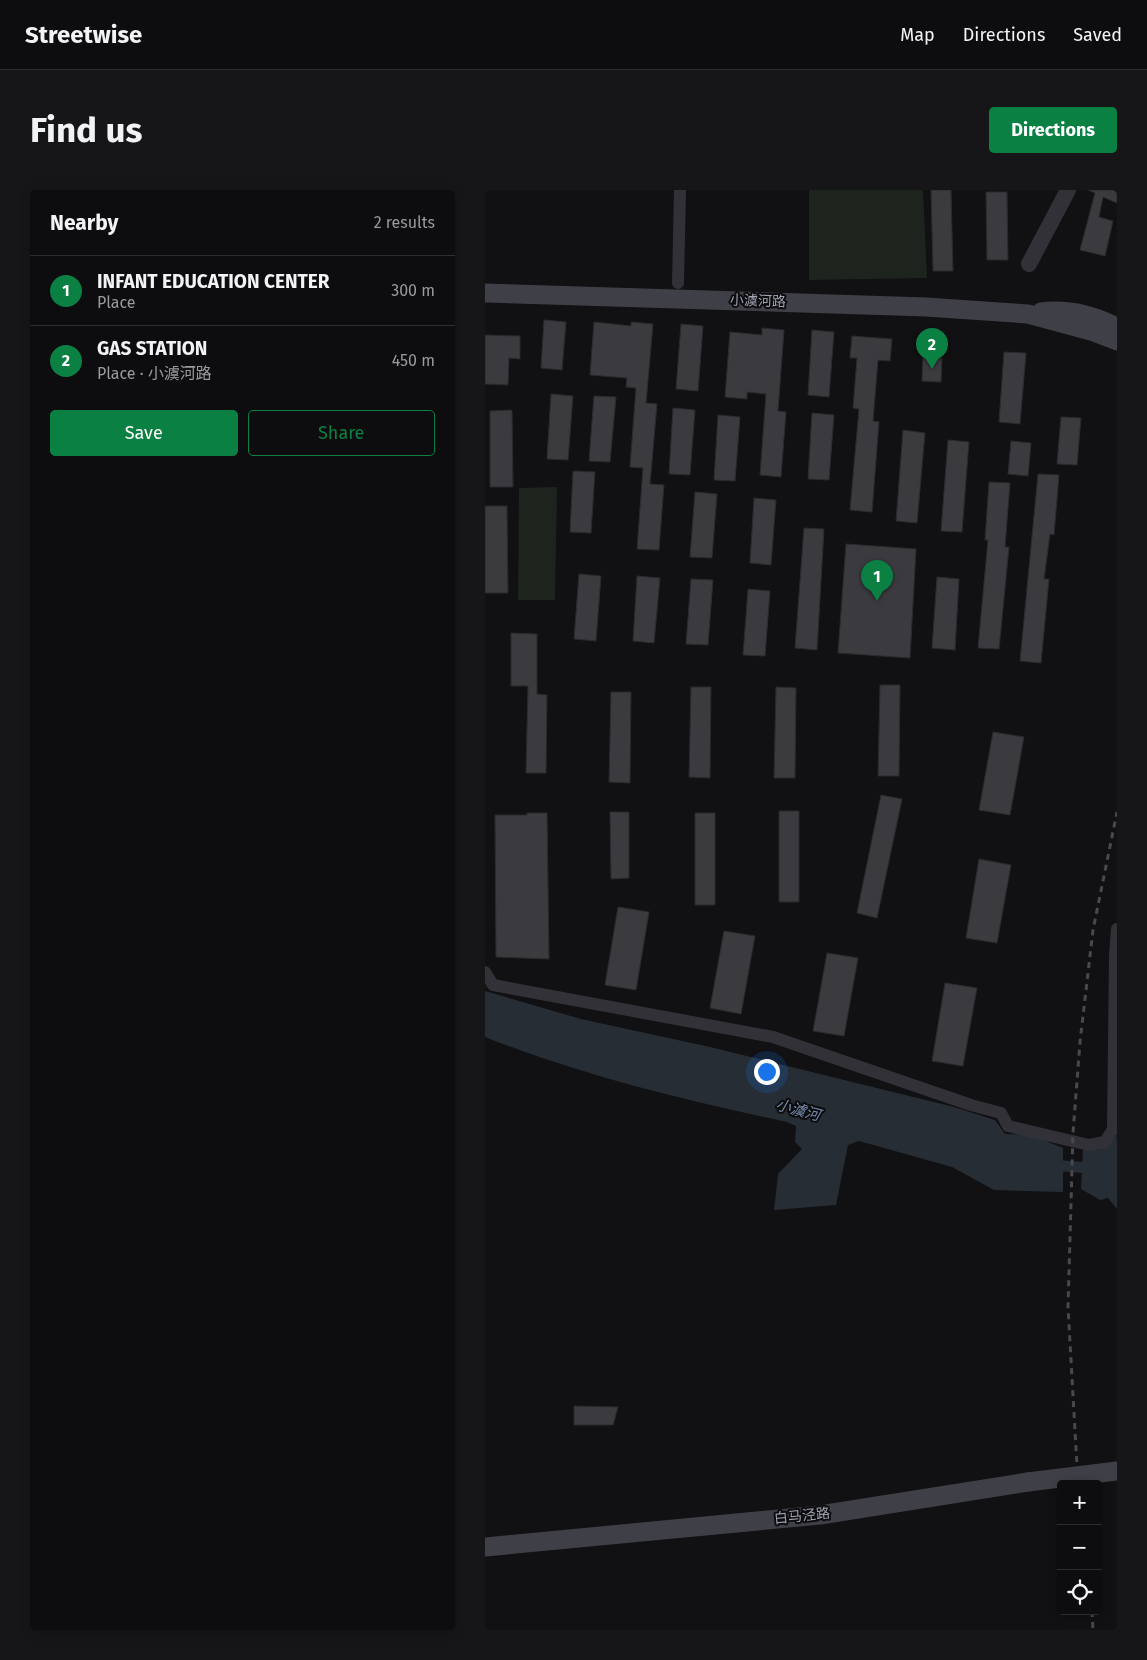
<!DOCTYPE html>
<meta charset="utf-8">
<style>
body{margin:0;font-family:"Fira Sans","Noto Sans SC",sans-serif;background:#161517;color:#f1f3f6}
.controls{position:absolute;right:15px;bottom:15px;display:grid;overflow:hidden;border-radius:5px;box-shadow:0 2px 12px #0003}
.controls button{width:45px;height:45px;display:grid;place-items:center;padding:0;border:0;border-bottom:1px solid #2d2c2e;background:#0d0c0e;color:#f1f3f6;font:25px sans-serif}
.you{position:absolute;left:281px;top:881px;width:18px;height:18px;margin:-12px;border:4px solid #fff;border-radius:50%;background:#1a73e8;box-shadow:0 0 0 8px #1a73e833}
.badge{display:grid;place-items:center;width:32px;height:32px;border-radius:50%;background:#0b8043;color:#fff;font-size:16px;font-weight:700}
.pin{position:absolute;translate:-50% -41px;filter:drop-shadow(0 1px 2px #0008)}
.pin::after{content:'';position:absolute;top:26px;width:18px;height:15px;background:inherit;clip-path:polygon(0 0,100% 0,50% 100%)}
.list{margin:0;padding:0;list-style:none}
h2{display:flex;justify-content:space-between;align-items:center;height:65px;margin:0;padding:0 20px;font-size:21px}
h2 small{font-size:16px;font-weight:400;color:#9a9b9e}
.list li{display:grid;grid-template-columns:32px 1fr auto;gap:15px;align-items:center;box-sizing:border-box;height:70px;padding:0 20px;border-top:1px solid #2d2c2e}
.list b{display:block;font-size:19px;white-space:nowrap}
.list p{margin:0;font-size:16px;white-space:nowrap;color:#9a9b9e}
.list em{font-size:16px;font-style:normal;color:#9a9b9e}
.actions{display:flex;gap:10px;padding:15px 20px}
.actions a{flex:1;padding:11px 0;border:1px solid #0b8043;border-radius:5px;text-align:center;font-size:18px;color:#0b8043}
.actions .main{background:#0b8043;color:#fff}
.icon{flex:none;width:28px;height:28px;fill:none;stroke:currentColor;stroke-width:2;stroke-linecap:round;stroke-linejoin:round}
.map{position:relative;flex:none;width:632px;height:1440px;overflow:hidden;border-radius:5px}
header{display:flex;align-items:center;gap:30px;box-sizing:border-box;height:70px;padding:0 25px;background:#0d0c0e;border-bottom:1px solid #2d2c2e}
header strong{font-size:24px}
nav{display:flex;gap:28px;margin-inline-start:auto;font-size:18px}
.intro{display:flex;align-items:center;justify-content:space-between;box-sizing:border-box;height:120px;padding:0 30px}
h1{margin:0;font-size:35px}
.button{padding:12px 22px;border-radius:5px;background:#0b8043;color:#fff;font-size:18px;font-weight:700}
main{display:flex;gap:30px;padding:0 30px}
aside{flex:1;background:#0d0c0e;border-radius:5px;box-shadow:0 2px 12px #0003}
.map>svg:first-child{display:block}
.green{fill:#1d241e}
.water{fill:#272d35}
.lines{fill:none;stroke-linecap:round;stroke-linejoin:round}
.canal{stroke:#272d35;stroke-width:11}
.building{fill:#3a3a3f;stroke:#2b2a2e}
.minor{stroke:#313137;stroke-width:12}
.tertiary{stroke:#313137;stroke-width:16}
.secondary{stroke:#3f4047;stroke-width:19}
.rail{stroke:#484950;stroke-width:3;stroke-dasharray:6 5;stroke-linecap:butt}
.secondary-bridge{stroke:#3f4047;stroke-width:19}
.labels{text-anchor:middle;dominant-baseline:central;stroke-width:4;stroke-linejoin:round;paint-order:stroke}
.street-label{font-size:14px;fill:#a1a4b3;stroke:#0c0b0d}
.water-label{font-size:15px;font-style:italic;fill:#778daf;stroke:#0c0b0d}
</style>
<header>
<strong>Streetwise</strong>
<nav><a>Map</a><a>Directions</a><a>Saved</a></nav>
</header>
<div class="intro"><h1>Find us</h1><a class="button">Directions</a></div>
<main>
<aside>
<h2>Nearby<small>2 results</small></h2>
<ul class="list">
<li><span class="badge">1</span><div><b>INFANT EDUCATION CENTER</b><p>Place</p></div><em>300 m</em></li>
<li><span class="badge">2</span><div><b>GAS STATION</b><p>Place · 小澞河路</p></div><em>450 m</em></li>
</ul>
<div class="actions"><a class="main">Save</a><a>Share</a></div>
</aside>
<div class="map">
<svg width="632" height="1440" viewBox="0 0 632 1440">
<rect width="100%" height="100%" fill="#111012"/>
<!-- green -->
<path class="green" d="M 324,0 L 438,0 L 442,88 L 324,90 Z
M 72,297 L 70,410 L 33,410 L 34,298 Z"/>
<!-- water -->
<path class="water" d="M 0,801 L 96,829 L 225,857 L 469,917 L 510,930 L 520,944 L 546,945 L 578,958 L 578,1002 L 509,1000 L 467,977 L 374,951 L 363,955 L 351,1015 L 289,1020 L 293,984 L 317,959 L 310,952 L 311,936 L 302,932 C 199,910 98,886 0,847 Z
M 632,946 L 632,1019 L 623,1008 L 615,1010 L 596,999 L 598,960 L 613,960 Z"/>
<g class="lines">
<!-- canal -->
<path class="canal" d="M 564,975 L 632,980"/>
</g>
<!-- building -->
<path class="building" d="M 446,0 L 466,0 L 468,81 L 448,81 Z
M 603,0 L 632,0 L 632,13 L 618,7 L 614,27 L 628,31 L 620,66 L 595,60 L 610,3 Z
M 501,2 L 522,2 L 523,70 L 502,70 Z
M 59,130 L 81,132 L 77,180 L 56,178 Z
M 109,132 L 146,136 L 146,132 L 168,134 L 161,213 L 172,214 L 165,294 L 179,295 L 174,360 L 152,359 L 158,278 L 145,277 L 151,198 L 141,197 L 142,188 L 105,185 Z
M 196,134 L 218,136 L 213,201 L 191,199 Z
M 277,138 L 299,140 L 293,221 L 301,222 L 296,287 L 275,285 L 281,204 L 262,202 L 262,209 L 240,207 L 245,142 L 277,145 Z
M 327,140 L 349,142 L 344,207 L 323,205 Z
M 0,145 L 35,146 L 35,169 L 24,168 L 23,195 L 0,194 Z
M 367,146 L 407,149 L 405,171 L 393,170 L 388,231 L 394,232 L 387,322 L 365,320 L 374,219 L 368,218 L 372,168 L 365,168 Z
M 519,162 L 541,163 L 535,234 L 514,232 Z
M 438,167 L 457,168 L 456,192 L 437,191 Z
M 66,204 L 88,206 L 83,270 L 62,269 Z
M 109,206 L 131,207 L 125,272 L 104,271 Z
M 188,218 L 210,220 L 205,285 L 184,284 Z
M 27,220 L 28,297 L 5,297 L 5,221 Z
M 327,223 L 349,225 L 344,290 L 323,289 Z
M 233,225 L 255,227 L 250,291 L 229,290 Z
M 576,227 L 596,228 L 592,275 L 572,274 Z
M 418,240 L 440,243 L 432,333 L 411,331 Z
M 463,250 L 484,252 L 477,342 L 456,341 Z
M 526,251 L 546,253 L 543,286 L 523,284 Z
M 88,281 L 110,282 L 106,343 L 85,342 Z
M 553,284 L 574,285 L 569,345 L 565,344 L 559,389 L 564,389 L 556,473 L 535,471 Z
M 504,292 L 525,293 L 520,357 L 524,357 L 514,459 L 493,458 L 503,350 L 500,350 Z
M 210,302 L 232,304 L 227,368 L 205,367 Z
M 269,308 L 291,310 L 286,375 L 265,373 Z
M 0,316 L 22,316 L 23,403 L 0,403 Z
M 319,338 L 339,339 L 332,460 L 310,458 Z
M 361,354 L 431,359 L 425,468 L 353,463 Z
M 94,384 L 116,386 L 111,451 L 89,449 Z
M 152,386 L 175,388 L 169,453 L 148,451 Z
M 452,387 L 474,389 L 470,460 L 447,458 Z
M 206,389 L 228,390 L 223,455 L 201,454 Z
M 263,399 L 285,401 L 280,466 L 258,465 Z
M 26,443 L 52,444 L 52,504 L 62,505 L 61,583 L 41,583 L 43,496 L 26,496 Z
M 395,495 L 415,495 L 414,586 L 393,586 Z
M 206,497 L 226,497 L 225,588 L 204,587 Z
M 291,497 L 311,498 L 310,588 L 289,588 Z
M 126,502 L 146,502 L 145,593 L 124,592 Z
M 508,542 L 539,547 L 525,625 L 494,620 Z
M 396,605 L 417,609 L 392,728 L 372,723 Z
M 294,621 L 314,621 L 314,712 L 294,712 Z
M 125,622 L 144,622 L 144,688 L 126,689 Z
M 42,623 L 62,623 L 64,769 L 11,767 L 10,625 L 42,625 Z
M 210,623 L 230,623 L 230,715 L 210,715 Z
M 494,669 L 526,675 L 512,753 L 481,748 Z
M 133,717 L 164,722 L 151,800 L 120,795 Z
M 239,741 L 270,746 L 256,824 L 225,818 Z
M 342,763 L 373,768 L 359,846 L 328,841 Z
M 460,793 L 492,798 L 478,876 L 447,871 Z
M 89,1216 L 133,1217 L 128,1235 L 89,1235 Z"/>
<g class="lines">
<!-- minor -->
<path class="minor" d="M 193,93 L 195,0
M 0,782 L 8,795 L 288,847 L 486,915 L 516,923 L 523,936 L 604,955 L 620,952 L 628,939 L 630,766 L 632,739"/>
<!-- tertiary -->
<path class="tertiary" d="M 544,74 L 583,0"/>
<!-- secondary -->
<path class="secondary" d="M 0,103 L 441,117 L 543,124 L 606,141 L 632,151
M 556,122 C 583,118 608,125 632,137
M 0,1357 L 335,1325 L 543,1292"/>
<!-- rail -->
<path class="rail" d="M 593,1294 L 583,1117 L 588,943 L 595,852 L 608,740 L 632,622
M 607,1421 L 608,1440"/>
<!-- secondary-bridge -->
<path class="secondary-bridge" d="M 543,1292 L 632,1281"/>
</g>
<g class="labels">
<!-- street labels -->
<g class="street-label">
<text transform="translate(273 111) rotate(2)">小澞河路</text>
<text transform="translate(317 1326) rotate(-6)">白马泾路</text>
</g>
<!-- water labels -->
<g class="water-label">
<text transform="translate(313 920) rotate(15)">小澞河</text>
</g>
</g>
</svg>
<div class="controls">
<button>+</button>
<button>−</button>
<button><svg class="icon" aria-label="locate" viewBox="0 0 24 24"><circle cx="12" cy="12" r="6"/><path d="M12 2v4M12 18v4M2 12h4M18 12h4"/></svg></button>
</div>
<div class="you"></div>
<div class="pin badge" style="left:392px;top:411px">1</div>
<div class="pin badge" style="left:447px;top:179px">2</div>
</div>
</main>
